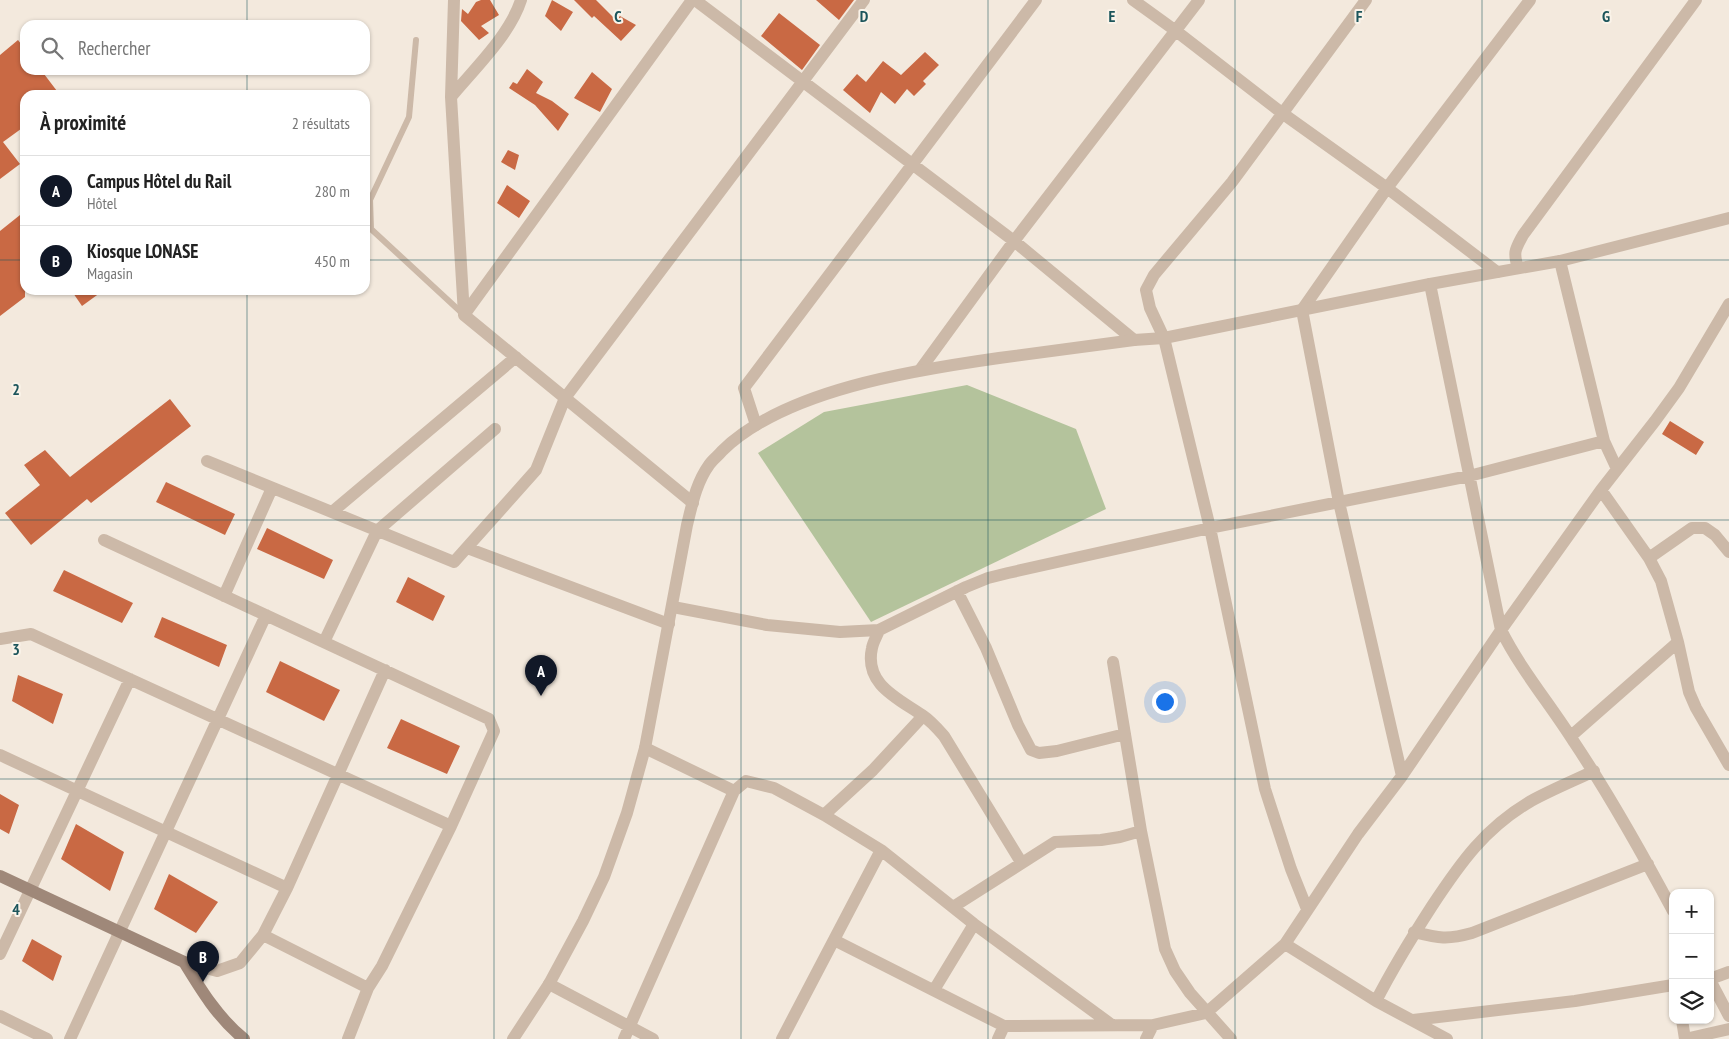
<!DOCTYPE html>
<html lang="fr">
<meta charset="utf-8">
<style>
body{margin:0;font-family:"PT Sans Narrow",sans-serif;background:#f6f6f6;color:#222}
.controls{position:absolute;right:15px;bottom:15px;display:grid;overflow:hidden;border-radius:10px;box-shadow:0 1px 4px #0004}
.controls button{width:45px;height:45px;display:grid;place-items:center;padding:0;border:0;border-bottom:1px solid #e0e0e0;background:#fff;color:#222;font:25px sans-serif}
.you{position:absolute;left:1164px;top:701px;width:18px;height:18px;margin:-12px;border:4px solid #fff;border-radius:50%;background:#1a73e8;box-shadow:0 0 0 8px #1a73e833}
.badge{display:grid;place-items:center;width:32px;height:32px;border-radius:50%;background:#111827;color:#fff;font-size:16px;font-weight:700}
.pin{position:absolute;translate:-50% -41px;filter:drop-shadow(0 1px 2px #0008)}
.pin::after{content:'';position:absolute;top:26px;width:18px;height:15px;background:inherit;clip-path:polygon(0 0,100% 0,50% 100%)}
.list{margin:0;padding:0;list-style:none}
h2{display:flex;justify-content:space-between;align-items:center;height:65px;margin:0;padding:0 20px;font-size:21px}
h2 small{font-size:16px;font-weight:400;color:#767676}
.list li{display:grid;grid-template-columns:32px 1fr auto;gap:15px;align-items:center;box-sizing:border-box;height:70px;padding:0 20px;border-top:1px solid #e0e0e0}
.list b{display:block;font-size:19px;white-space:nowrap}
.list p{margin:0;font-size:16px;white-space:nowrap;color:#767676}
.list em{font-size:16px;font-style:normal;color:#767676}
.icon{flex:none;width:28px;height:28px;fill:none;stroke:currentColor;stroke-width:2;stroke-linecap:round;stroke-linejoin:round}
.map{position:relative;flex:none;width:1729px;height:1039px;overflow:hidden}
.search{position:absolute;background:#fff;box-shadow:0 1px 4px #0004;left:20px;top:20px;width:350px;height:55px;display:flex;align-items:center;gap:12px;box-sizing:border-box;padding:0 18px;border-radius:15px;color:#767676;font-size:19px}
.panel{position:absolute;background:#fff;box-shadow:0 1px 4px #0004;left:20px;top:90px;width:350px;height:205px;border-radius:15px}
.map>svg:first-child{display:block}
.green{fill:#b4c39c}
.building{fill:#c96944}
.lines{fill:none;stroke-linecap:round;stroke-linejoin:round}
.service{stroke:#ccb9a8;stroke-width:6}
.minor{stroke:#ccb9a8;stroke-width:12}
.tertiary{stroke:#ccb9a8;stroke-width:12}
.secondary{stroke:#9f8879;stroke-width:12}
.grid{fill:none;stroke:#1c555b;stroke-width:1;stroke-opacity:0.55}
.grid-label{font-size:16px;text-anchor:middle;font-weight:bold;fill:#1c555b;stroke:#faf3e9;stroke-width:4;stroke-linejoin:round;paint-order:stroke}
</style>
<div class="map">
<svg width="1729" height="1039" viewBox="0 0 1729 1039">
<rect width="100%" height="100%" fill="#f3e9dd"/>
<!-- green -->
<path class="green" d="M 967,385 L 1076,429 L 1106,509 L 871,622 L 758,453 L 824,412 Z"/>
<!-- building -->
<path class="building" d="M 481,0 L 490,0 L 499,15 L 481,26 L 489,33 L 479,40 L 461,21 L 462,9 L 468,14 L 476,2 Z
M 552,0 L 573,12 L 561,31 L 545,16 Z
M 574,0 L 596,0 L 616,20 L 620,16 L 636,25 L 621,41 L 594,16 L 592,18 Z
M 816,0 L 854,0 L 839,20 Z
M 779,13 L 820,45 L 802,70 L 761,36 Z
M 18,40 L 25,49 L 25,70 L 41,70 L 60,95 L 25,95 L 25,126 L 3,142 L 20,164 L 0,179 L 0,55 Z
M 925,52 L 939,65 L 923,81 L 926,84 L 914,96 L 907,89 L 895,104 L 881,92 L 870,113 L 843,90 L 857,74 L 866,82 L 883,61 L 901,75 Z
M 527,69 L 543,82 L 536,93 L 552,101 L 569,114 L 558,131 L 535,105 L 509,88 L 513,82 L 517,84 Z
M 592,72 L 612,89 L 600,112 L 574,98 Z
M 508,150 L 519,155 L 515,170 L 501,162 Z
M 507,185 L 530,201 L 519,218 L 497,203 Z
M 25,211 L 25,297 L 0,316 L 0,231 Z
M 71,290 L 104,290 L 82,306 Z
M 170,399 L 191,426 L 91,503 L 87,499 L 31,545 L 5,513 L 40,485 L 24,465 L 45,450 L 70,477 Z
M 1670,421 L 1704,442 L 1696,455 L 1662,434 Z
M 166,482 L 235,514 L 225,535 L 156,502 Z
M 267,528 L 333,560 L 324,579 L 257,549 Z
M 64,570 L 133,603 L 122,623 L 53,591 Z
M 408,577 L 445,596 L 433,621 L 396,602 Z
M 162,617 L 227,645 L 219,667 L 154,637 Z
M 280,661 L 340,690 L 324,721 L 266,692 Z
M 18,675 L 63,694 L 53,724 L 12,701 Z
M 401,719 L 460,746 L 447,774 L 387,748 Z
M 0,794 L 19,805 L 9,834 L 0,829 Z
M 76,824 L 124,852 L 110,891 L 61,859 Z
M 169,874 L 218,902 L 196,933 L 154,909 Z
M 32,939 L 62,956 L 53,981 L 22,961 Z"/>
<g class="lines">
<!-- service -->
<path class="service" d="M 416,40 L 409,117 L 370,200 L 371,229 L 463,314"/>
<!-- minor -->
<path class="minor" d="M 454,0 L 451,97 L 464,315 L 693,503
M 695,0 L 1014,241 L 1134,340
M 1133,0 L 1176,31 L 1282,113 L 1387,188 L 1497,272
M 451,97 C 474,69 510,35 521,0
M 1560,261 L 1604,441 L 1617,469
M 1518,268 C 1513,252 1515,250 1523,235 L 1696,0
M 1430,284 L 1501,630 C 1521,670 1550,704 1574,742 C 1610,796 1642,853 1673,911
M 464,315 L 692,0
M 920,370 L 1014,241 L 1199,0
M 756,425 L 744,388 L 1036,0
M 207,461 L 454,562 L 536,470 L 565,398 L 864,0
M 1601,490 L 1649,558 L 1661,581 L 1678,642 L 1689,692 L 1696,708 L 1729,765
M 332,512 L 516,357
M 104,540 L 489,719 L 494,731 L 451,826 L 382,966 L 368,988 L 348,1039
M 467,548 L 669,624
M 1649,558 L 1692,528 L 1705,528 L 1715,535 L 1729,552
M 957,591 L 986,648 L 1018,725 L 1031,750 L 1039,753 L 1057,751 L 1125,734
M 224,596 L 272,488
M 673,607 L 767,625 L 840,632 L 879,630 L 966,587 L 988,578 L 1008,573 L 1210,528 L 1469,476 L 1604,441
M 879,630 C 877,636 873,642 872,648 C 864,684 897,698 922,715 C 931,721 937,728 944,736 L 1021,862
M 0,639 L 31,634 L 451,826
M 324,642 L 377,531 L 495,429
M 1113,662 L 1141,831 L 1165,949 L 1175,971 L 1190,993 L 1231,1039
M 1571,736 L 1678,642
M 645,748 L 734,791
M 0,755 L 287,888
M 1402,776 L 1339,502 L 1302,310 L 1387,188 L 1530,0
M 824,815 L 873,770 L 923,716
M 953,907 L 1055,842 L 1101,840 L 1120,837 L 1141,831
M 1307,909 L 1291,869 L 1265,789 L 1210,528 L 1164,338 L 1150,308 L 1146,290 L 1154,275 L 1232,182 L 1366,0
M 1414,932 C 1439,938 1447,940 1472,933 L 1648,864
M 263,935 L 287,888 L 385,670
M 834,940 L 1004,1026 L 1153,1025 L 1206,1013 L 1285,944 L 1358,834 L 1402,776 L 1501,630 L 1601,490 L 1655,421 L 1679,388 L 1729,304
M 1285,944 L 1376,1001 L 1447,1039
M 0,954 L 130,679
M 184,962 L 217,971 L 240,963 L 263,935 L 368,988
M 1710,979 L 1729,972
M 1710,980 L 1729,1016
M 549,984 L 653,1039
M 934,990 L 974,924
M 1376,1001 C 1393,968 1412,937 1432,906 C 1461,862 1485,828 1531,801 C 1551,790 1573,781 1594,771
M 0,1016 L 47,1039
M 1413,1020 L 1575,1001 L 1673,985
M 1682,1020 L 1685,1039
M 70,1039 L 266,615
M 624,1039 L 734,791 L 746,781 L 774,788 L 824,815 L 881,850 L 974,924 L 1112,1025
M 782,1039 L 881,850
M 998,1039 L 1004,1026
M 1146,1039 L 1153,1025
M 1685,1039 L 1729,1029"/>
<!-- tertiary -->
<path class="tertiary" d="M 513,1039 L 549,984 L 583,921 L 604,877 L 627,813 L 645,748 L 687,525 C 692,505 696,483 709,465 C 712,460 718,456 722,451 C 784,390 914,370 999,358 C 1044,352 1089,346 1134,340 L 1164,338 L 1430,284 L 1560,261 L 1729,218"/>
<!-- secondary -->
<path class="secondary" d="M 0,876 L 184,962 C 201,990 218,1018 244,1039"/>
</g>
<!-- grid -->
<path class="grid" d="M 247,0 L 247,25M 494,0 L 494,1039M 741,0 L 741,1039M 988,0 L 988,1039M 1235,0 L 1235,1039M 1482,0 L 1482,1039M 247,70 L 247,95M 0,260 L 25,260M 365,260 L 1729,260M 247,290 L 247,1039M 0,520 L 1729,520M 0,779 L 1729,779"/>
<g class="grid-label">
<text x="618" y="22">C</text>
<text x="864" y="22">D</text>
<text x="1112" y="22">E</text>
<text x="1359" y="22">F</text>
<text x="1606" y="22">G</text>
<text x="16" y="395">2</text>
<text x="16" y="655">3</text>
<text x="16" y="915">4</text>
</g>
</svg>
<div class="controls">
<button>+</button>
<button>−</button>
<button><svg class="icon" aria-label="layers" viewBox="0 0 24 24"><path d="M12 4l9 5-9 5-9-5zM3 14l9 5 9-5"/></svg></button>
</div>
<div class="you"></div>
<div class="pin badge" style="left:541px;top:696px">A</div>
<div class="pin badge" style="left:203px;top:982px">B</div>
<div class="search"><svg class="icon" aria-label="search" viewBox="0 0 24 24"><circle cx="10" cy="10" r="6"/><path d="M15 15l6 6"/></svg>Rechercher</div>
<section class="panel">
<h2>À proximité<small>2 résultats</small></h2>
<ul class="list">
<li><span class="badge">A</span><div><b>Campus Hôtel du Rail</b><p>Hôtel</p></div><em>280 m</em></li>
<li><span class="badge">B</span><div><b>Kiosque LONASE</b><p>Magasin</p></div><em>450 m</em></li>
</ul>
</section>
</div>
